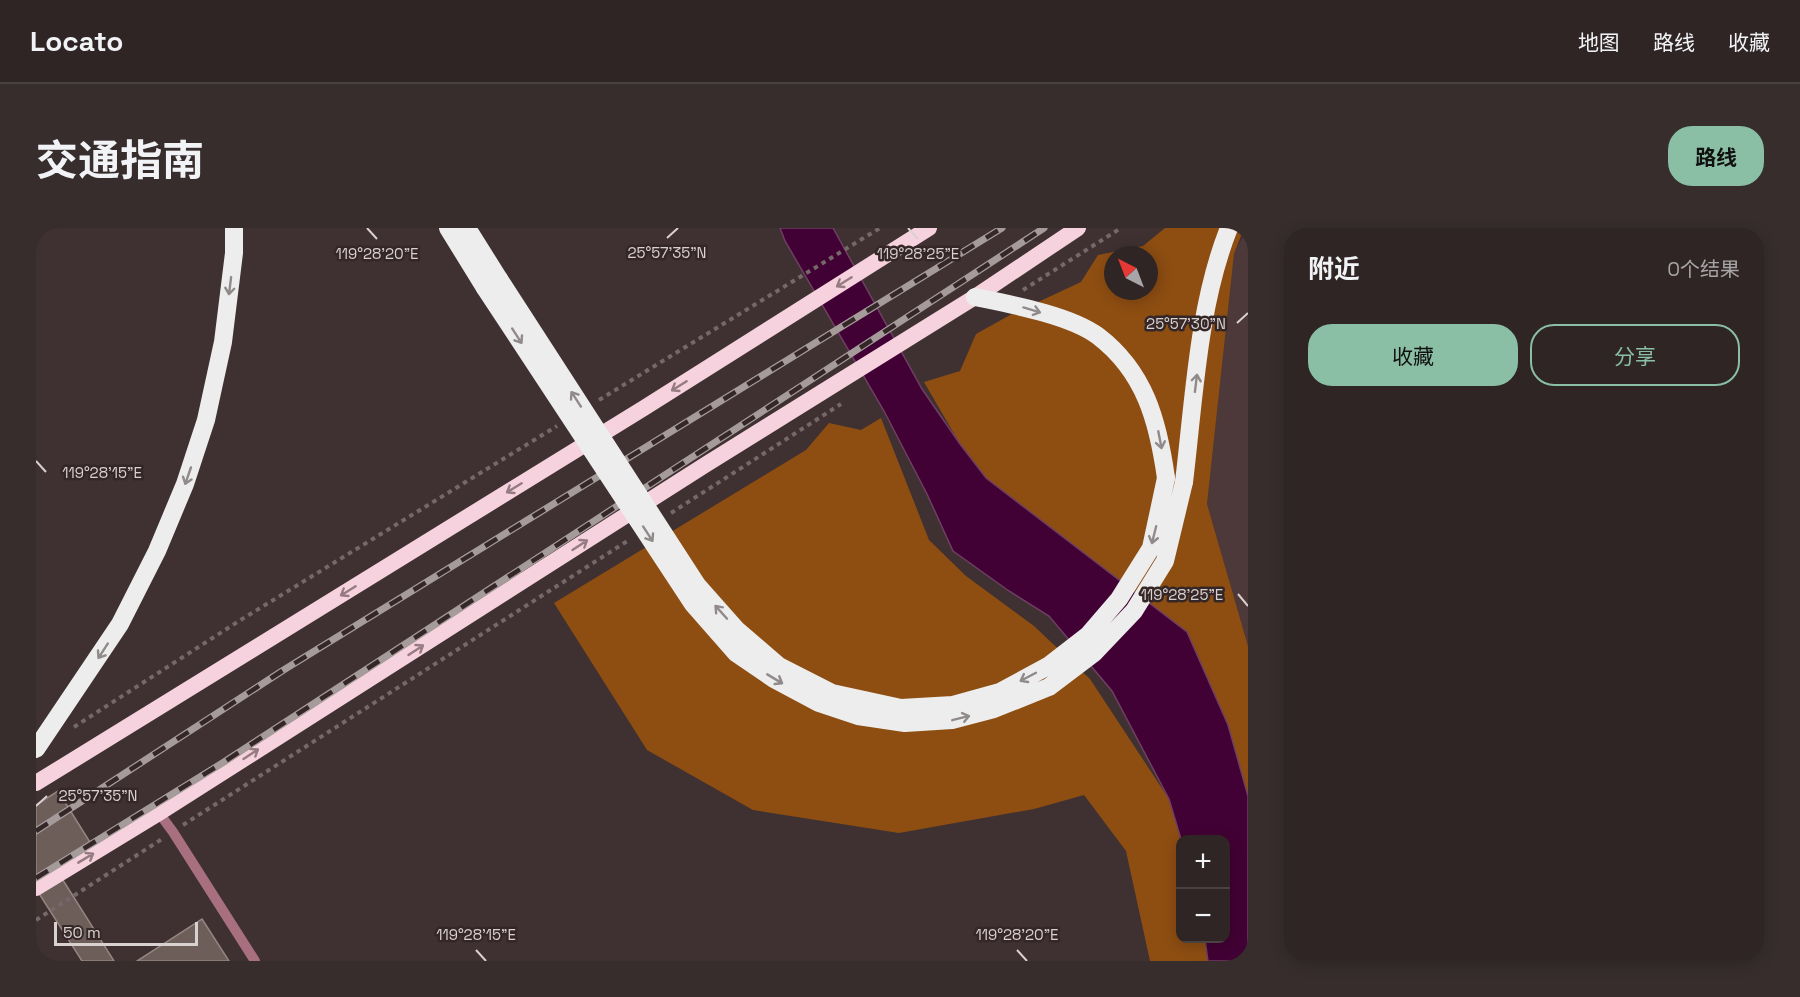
<!DOCTYPE html>
<html lang="zh">
<meta charset="utf-8">
<style>
body{margin:0;font-family:"Space Grotesk","Noto Sans SC",sans-serif;background:#372d2d;color:#f1f3f6}
.controls{position:absolute;right:18px;bottom:18px;display:grid;overflow:hidden;border-radius:12px;box-shadow:0 3px 15px #0003}
.controls button{width:54px;height:54px;display:grid;place-items:center;padding:0;border:0;border-bottom:2px solid #4a4242;background:#2f2525;color:#f1f3f6;font:30px sans-serif}
.compass{position:absolute;left:1068px;top:18px;width:54px;height:54px;border-radius:50%;background:#2f2525;box-shadow:0 3px 15px #0003;rotate:318deg}
.scale{position:absolute;left:18px;bottom:15px;width:144px;box-sizing:border-box;padding-left:6px;border:3px solid #d9d0d0;border-top:0;font-size:16px;line-height:21px;white-space:nowrap;color:#d9d0d0;-webkit-text-stroke:4px #352727;paint-order:stroke}
.list{margin:0;padding:0;list-style:none}
h2{display:flex;justify-content:space-between;align-items:center;height:78px;margin:0;padding:0 24px;font-size:26px}
h2 small{font-size:20px;font-weight:400;color:#a7a5a7}
.actions{display:flex;gap:12px;padding:18px 24px}
.actions a{flex:1;padding:14px 0;border:2px solid #8abfa5;border-radius:24px;text-align:center;font-size:21px;color:#8abfa5}
.actions .main{background:#8abfa5;color:#111}
.map{position:relative;flex:none;width:1212px;height:733px;overflow:hidden;border-radius:24px}
header{display:flex;align-items:center;gap:36px;box-sizing:border-box;height:84px;padding:0 30px;background:#2f2525;border-bottom:2px solid #4a4242}
header strong{font-size:28px}
nav{display:flex;gap:33px;margin-inline-start:auto;font-size:21px}
.intro{display:flex;align-items:center;justify-content:space-between;box-sizing:border-box;height:144px;padding:0 36px}
h1{margin:0;font-size:42px}
.button{padding:15px 27px;border-radius:24px;background:#8abfa5;color:#111;font-size:21px;font-weight:700}
main{display:flex;gap:36px;padding:0 36px}
aside{flex:1;background:#2f2525;border-radius:24px;box-shadow:0 3px 15px #0003}
.map>svg:first-child{display:block}
.built{fill:#4d3939}
.forest{fill:#8e4e12;fill-rule:evenodd}
.water{fill:#420134;stroke:#6f3f63;stroke-width:1.5}
.building{fill:#6d5e5a;stroke:#948580;stroke-width:1.5}
.lines{fill:none;stroke-linecap:round;stroke-linejoin:round}
.path{stroke:#746868;stroke-width:4;stroke-dasharray:4.5 4.5;stroke-linecap:butt}
.service{stroke:#a86f81;stroke-width:10}
.trunk{stroke:#f6d2de;stroke-width:16}
.motorway{stroke:#ededed;stroke-width:18}
.rail-casing{stroke:#a59b9b;stroke-width:7}
.rail{stroke:#352727;stroke-width:4.5;stroke-dasharray:14;stroke-linecap:butt}
.motorway-bridge{stroke:#ededed;stroke-width:18}
.oneway{stroke:#967c82}
.oneway2{stroke:#918a8a}
.ticks{fill:none;stroke:#d9d0d0;stroke-width:2}
.ticks-label{font-size:15px;text-anchor:middle;fill:#d9d0d0;stroke:#352727;stroke-width:5;stroke-linejoin:round;paint-order:stroke}
</style>
<header>
<strong>Locato</strong>
<nav><a>地图</a><a>路线</a><a>收藏</a></nav>
</header>
<div class="intro"><h1>交通指南</h1><a class="button">路线</a></div>
<main>
<div class="map">
<svg width="1212" height="733" viewBox="0 0 1212 733">
<rect width="100%" height="100%" fill="#3f3131"/>
<!-- built -->
<path class="built" d="M 1211,0 L 1212,0 L 1212,418 L 1171,276 L 1198,26 Z"/>
<!-- forest -->
<path class="forest" d="M 1129,0 L 1208,0 L 1198,26 L 1171,276 L 1212,418 L 1212,568 L 1192,497 L 1022,305 L 950,250 L 924,216 L 888,154 L 924,143 L 940,106 L 974,87 L 1045,54 L 1062,27 L 1107,18 ZM 1077,27 L 1113,27 L 1113,63 L 1077,63 Z
M 845,190 L 893,312 L 930,348 L 998,398 L 1054,451 L 1133,571 L 1145,611 L 1144,710 L 1169,711 L 1172,733 L 1114,733 L 1090,623 L 1048,567 L 998,581 L 863,605 L 717,582 L 611,522 L 518,375 L 770,222 L 793,195 L 825,202 Z"/>
<!-- water -->
<path class="water" d="M 744,0 L 797,0 L 886,161 L 924,216 L 950,250 L 1151,404 L 1192,497 L 1212,568 L 1212,733 L 1172,733 L 1169,711 L 1190,710 L 1190,612 L 1145,611 L 1133,571 L 1076,463 L 1013,388 L 973,363 L 917,323 L 891,266 L 848,183 L 749,13 Z"/>
<!-- building -->
<path class="building" d="M 22,563 L 62,627 L 0,665 L 0,577 Z
M 25,649 L 78,733 L 46,733 L 2,664 Z
M 166,691 L 193,733 L 101,733 Z"/>
<g class="lines">
<!-- path -->
<path class="path" d="M 987,62 L 1085,0
M 563,172 L 844,0
M 635,285 L 805,176
M 38,499 L 203,393 L 521,198
M 147,597 L 593,312
M 0,692 L 126,611"/>
<!-- service -->
<path class="service" d="M 123,585 L 137,604 L 219,733"/>
<!-- trunk -->
<path class="trunk" d="M 0,555 L 608,180 L 893,0
M 0,660 L 123,585 L 669,237 L 939,69 L 1042,0"/>
<!-- motorway -->
<path class="motorway" d="M 412,0 L 449,60
M 431,0 L 463,51
M 939,69 C 973,76 1034,87 1062,108 C 1109,144 1122,193 1130,250
M 1148,254 C 1158,172 1162,77 1193,0
M 0,521 L 84,396 L 121,323 L 149,256 L 170,192 L 187,114 L 198,25 L 198,0"/>
<!-- rail casing -->
<g class="rail-casing">
<path id="rail" d="M 0,603 L 246,443 L 966,0
M 0,650 L 188,534 L 1008,0"/>
</g>
<!-- rail -->
<use href="#rail" class="rail"/>
<!-- motorway-bridge -->
<path class="motorway-bridge" d="M 463,51 L 661,357 L 700,401 L 743,438 L 796,465 L 865,480 L 917,477 L 964,464 L 1012,438 L 1052,407 L 1083,371 L 1115,320 L 1130,250
M 449,60 L 657,376 L 700,425 L 738,451 L 783,475 L 822,488 L 869,495 L 916,492 L 958,481 L 1013,459 L 1058,425 L 1098,383 L 1129,333 L 1148,254"/>
</g>
<!-- one-way arrows -->
<defs><path id="oneway-shaft" d="M-6 0H5M1.5-3L5.5 0L1.5 3" fill="none" stroke-width="1.6" stroke-linecap="round" stroke-linejoin="round" transform="scale(1.5)"/></defs>
<g class="oneway">
<use href="#oneway-shaft" transform="translate(808 54) rotate(148)"/>
<use href="#oneway-shaft" transform="translate(643 158) rotate(148)"/>
<use href="#oneway-shaft" transform="translate(478 260) rotate(148)"/>
<use href="#oneway-shaft" transform="translate(544 317) rotate(-33)"/>
<use href="#oneway-shaft" transform="translate(312 363) rotate(148)"/>
<use href="#oneway-shaft" transform="translate(380 422) rotate(-33)"/>
<use href="#oneway-shaft" transform="translate(215 526) rotate(-33)"/>
<use href="#oneway-shaft" transform="translate(50 630) rotate(-31)"/>
</g>
<g class="oneway2">
<use href="#oneway-shaft" transform="translate(194 58) rotate(97)"/>
<use href="#oneway-shaft" transform="translate(996 82) rotate(17)"/>
<use href="#oneway-shaft" transform="translate(481 108) rotate(57)"/>
<use href="#oneway-shaft" transform="translate(1160 155) rotate(-83)"/>
<use href="#oneway-shaft" transform="translate(540 171) rotate(-123)"/>
<use href="#oneway-shaft" transform="translate(1124 212) rotate(79)"/>
<use href="#oneway-shaft" transform="translate(152 248) rotate(109)"/>
<use href="#oneway-shaft" transform="translate(612 306) rotate(57)"/>
<use href="#oneway-shaft" transform="translate(1118 307) rotate(104)"/>
<use href="#oneway-shaft" transform="translate(685 384) rotate(-132)"/>
<use href="#oneway-shaft" transform="translate(67 423) rotate(123)"/>
<use href="#oneway-shaft" transform="translate(992 449) rotate(152)"/>
<use href="#oneway-shaft" transform="translate(739 451) rotate(31)"/>
<use href="#oneway-shaft" transform="translate(925 490) rotate(-14)"/>
</g>
<!-- ticks -->
<path class="ticks" d="M 331,0 L 341,11M 872,0 L 882,11M 631,10 L 642,0M 1201,95 L 1212,85M 0,233 L 10,244M 1202,366 L 1212,378M 0,578 L 11,568M 440,722 L 450,733M 981,722 L 991,733"/>
<g class="ticks-label">
<text x="631" y="30">25°57'35"N</text>
<text x="882" y="31">119°28'25"E</text>
<text x="341" y="31">119°28'20"E</text>
<text x="1150" y="101">25°57'30"N</text>
<text x="66" y="250">119°28'15"E</text>
<text x="1146" y="372">119°28'25"E</text>
<text x="62" y="573">25°57'35"N</text>
<text x="440" y="712">119°28'15"E</text>
<text x="981" y="712">119°28'20"E</text>
</g>
</svg>
<div class="controls">
<button>+</button>
<button>−</button>
</div>
<svg class="compass" viewBox="-18 -18 36 36"><path d="M0-13l5 13h-10z" fill="#e53935"/><path d="M0 13l5-13h-10z" fill="#a7a5a7"/></svg>
<div class="scale">50 m</div>
</div>
<aside>
<h2>附近<small>0个结果</small></h2>
<ul class="list">
</ul>
<div class="actions"><a class="main">收藏</a><a>分享</a></div>
</aside>
</main>
